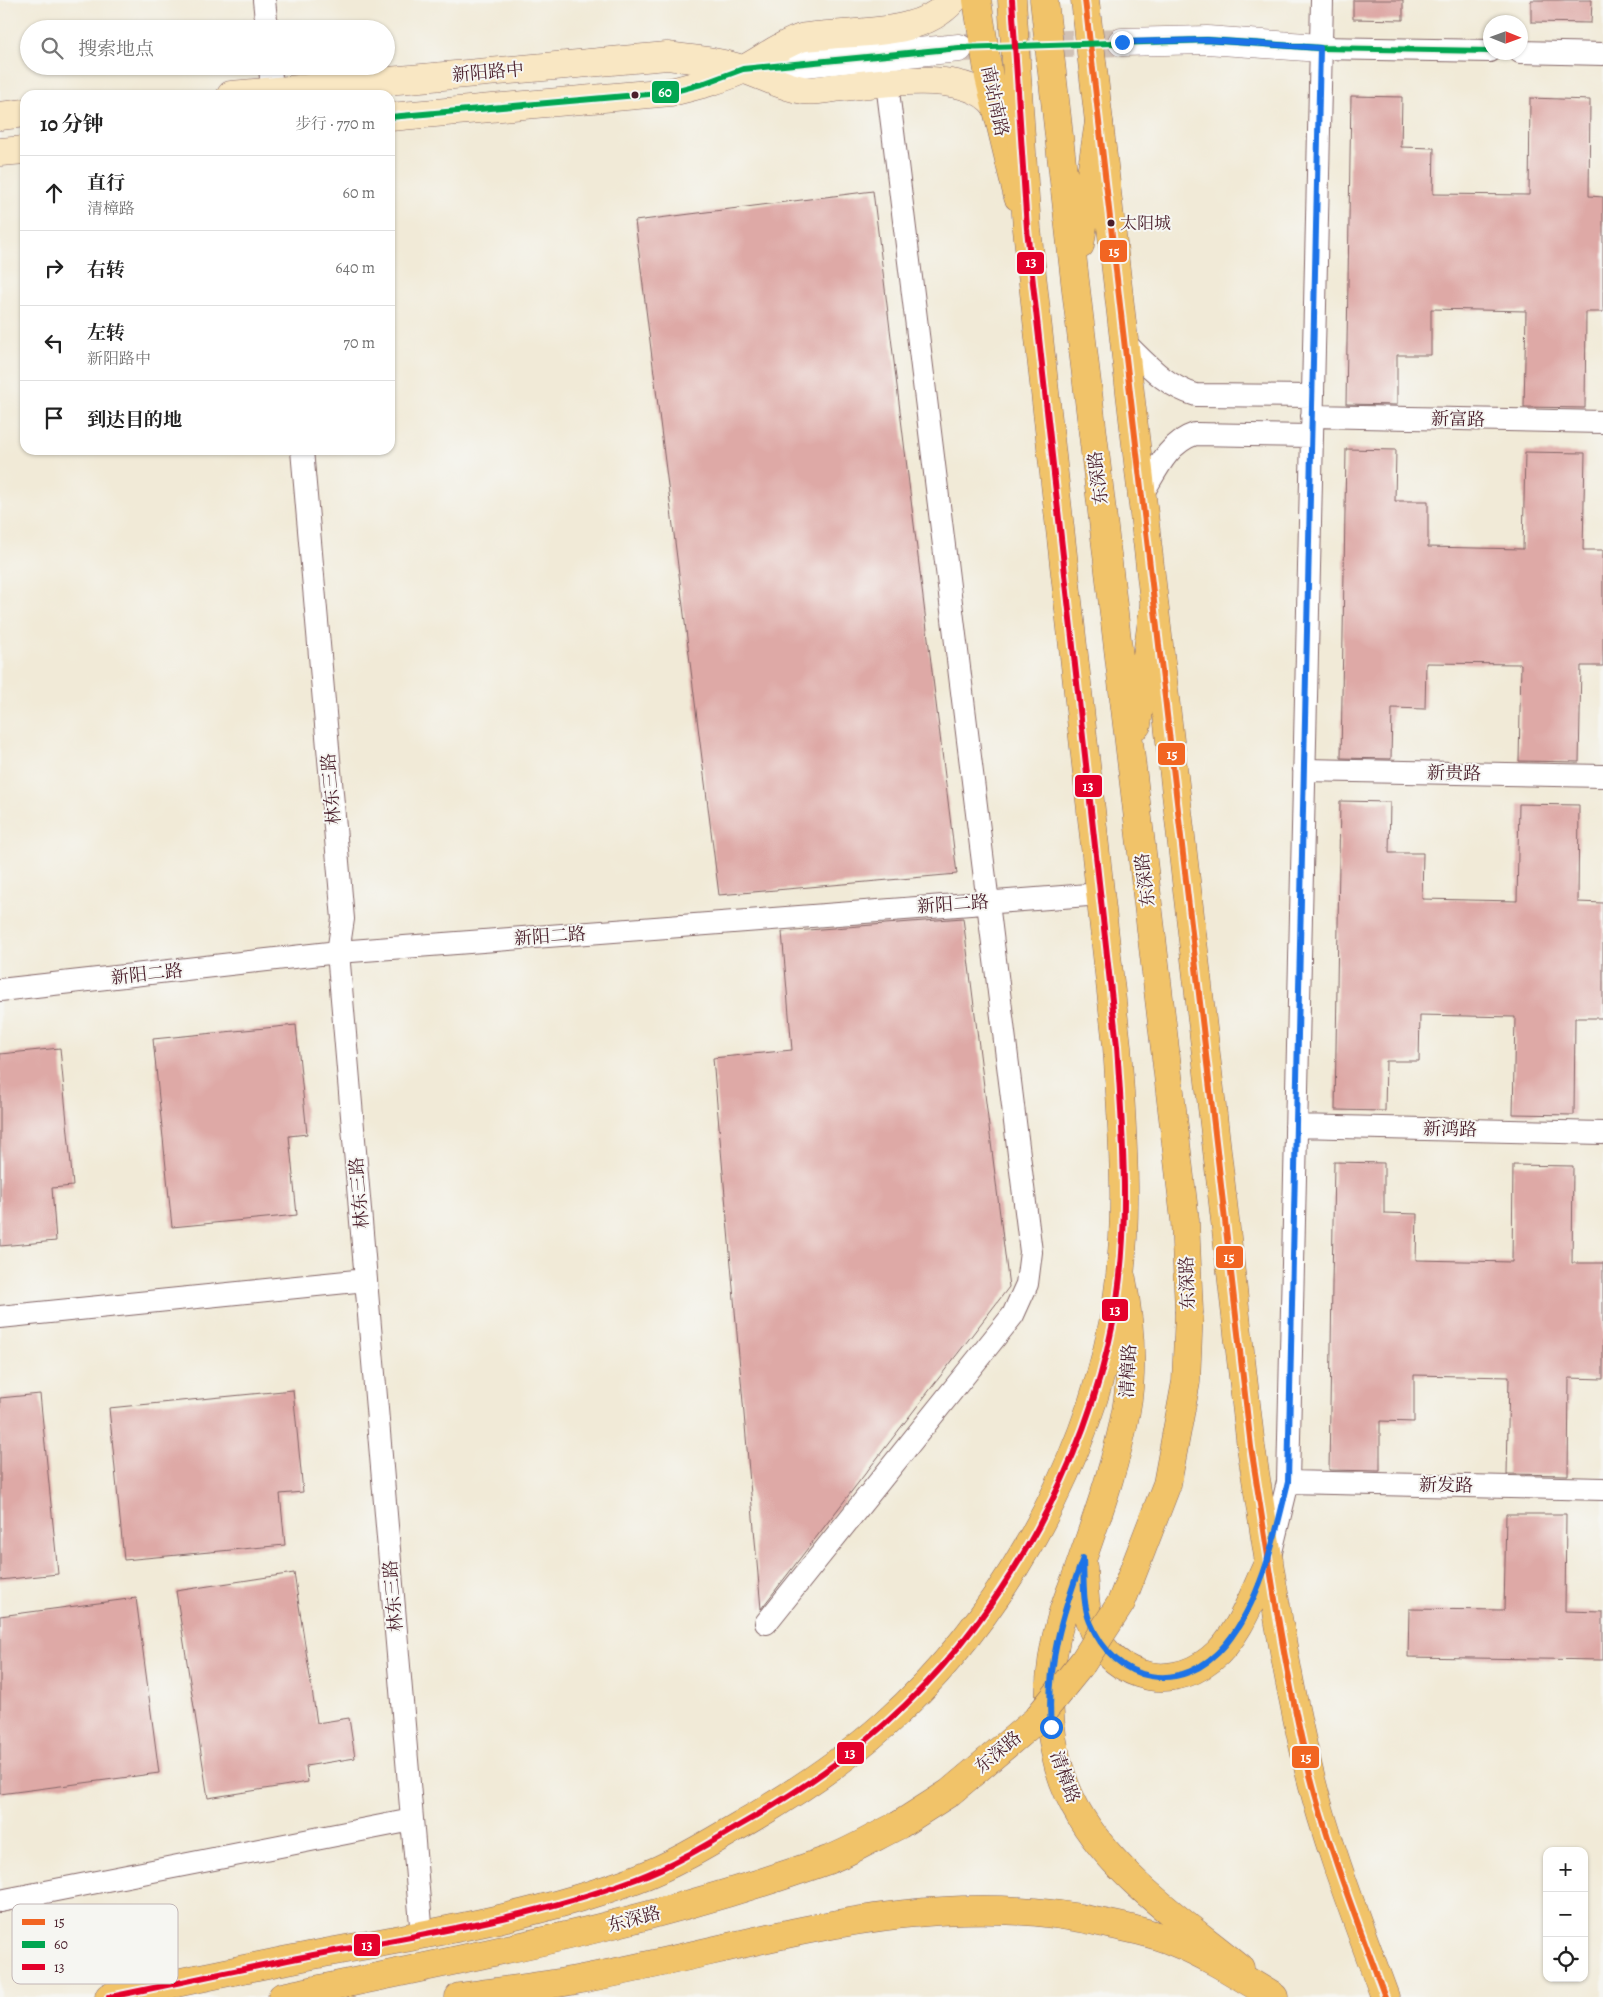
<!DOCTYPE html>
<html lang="zh">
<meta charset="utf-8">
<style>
body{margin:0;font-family:Alegreya,"Noto Serif SC",serif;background:#f6f6f6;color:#222}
.controls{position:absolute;right:15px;bottom:15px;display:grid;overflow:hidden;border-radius:10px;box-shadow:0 1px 4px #0004}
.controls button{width:45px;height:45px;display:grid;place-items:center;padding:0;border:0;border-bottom:1px solid #e0e0e0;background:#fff;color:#222;font:25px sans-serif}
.compass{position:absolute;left:1483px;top:15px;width:45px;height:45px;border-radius:50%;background:#fff;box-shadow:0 1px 4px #0004;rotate:91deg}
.stop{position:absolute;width:15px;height:15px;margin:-11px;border:4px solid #1a73e8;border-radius:50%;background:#fff}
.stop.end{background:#1a73e8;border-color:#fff;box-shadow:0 1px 5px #0008}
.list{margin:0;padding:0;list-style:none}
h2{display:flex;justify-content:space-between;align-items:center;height:65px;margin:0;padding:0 20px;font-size:21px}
h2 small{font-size:16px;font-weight:400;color:#767676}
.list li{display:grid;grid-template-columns:32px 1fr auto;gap:15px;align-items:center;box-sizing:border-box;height:75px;padding:0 20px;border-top:1px solid #e0e0e0}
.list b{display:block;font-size:19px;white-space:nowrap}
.list p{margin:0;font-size:16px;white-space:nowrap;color:#767676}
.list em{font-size:16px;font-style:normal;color:#767676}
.icon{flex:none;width:28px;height:28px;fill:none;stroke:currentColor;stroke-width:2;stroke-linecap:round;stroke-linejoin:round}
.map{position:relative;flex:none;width:1603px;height:1997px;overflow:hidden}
.search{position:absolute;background:#fff;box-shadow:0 1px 4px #0004;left:20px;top:20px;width:375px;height:55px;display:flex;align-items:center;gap:12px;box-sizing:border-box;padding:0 18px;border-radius:28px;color:#767676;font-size:19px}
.panel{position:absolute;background:#fff;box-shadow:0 1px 4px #0004;left:20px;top:90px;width:375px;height:365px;border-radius:15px}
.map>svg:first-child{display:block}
.building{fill:#dea9a6}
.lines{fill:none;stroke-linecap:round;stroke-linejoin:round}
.tertiary-tunnel{stroke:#d0c1b5;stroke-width:28;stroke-dasharray:28 14;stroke-linecap:butt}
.minor-casing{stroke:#846667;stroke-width:24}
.tertiary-casing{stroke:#846667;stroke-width:29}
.secondary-casing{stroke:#846667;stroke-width:29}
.primary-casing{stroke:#846667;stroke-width:29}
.trunk-casing{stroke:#846667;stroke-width:29}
.minor{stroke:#fff;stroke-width:22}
.tertiary{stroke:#fff;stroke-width:28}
.secondary{stroke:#f9e7c3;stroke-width:28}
.primary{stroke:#f1c369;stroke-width:28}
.trunk{stroke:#f1c369;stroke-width:28}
.trunk-bridge-casing{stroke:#846667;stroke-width:29;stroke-linecap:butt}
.trunk-bridge{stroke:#f1c369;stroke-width:28}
.bus-1-casing{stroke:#f6f6f2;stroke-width:10}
.bus-2-casing{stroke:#f6f6f2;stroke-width:10}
.bus-3-casing{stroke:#f6f6f2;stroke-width:10}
.bus-1{stroke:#f26522;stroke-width:6}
.bus-2{stroke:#00a651;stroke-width:6}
.bus-3{stroke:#e4002b;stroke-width:6}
.route{stroke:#1a73e8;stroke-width:6}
.bus-dot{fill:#4a1f2b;stroke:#f6f6f2;stroke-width:2}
.labels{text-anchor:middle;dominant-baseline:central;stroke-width:4;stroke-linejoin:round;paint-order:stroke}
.bus-label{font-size:17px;fill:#4a1f2b;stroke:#f6f6f2;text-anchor:start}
.street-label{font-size:18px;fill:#4a1f2b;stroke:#f6f6f2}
.key{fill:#f6f6f2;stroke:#c2b6b6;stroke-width:1}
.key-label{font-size:14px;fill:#4a1f2b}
.line-badge{stroke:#f6f6f2;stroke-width:2}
.badge-label{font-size:14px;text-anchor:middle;font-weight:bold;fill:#fff}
</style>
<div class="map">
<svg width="1603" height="1997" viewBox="0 0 1603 1997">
<rect width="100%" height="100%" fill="#f6f6f2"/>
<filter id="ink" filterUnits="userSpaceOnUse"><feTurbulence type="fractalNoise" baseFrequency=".02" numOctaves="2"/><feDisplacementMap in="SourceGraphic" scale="10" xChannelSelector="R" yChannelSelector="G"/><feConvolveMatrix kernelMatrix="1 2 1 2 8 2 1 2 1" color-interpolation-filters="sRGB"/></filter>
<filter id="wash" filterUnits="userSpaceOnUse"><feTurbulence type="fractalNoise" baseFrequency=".0096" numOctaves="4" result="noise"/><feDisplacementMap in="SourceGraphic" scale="20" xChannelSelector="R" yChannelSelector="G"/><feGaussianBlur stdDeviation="1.12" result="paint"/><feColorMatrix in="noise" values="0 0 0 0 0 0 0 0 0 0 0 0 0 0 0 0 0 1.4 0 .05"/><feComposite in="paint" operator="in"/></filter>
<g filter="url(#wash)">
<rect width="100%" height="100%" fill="#f1ead7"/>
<g id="blocks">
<!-- building -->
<path class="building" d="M 1353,0 L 1403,0 L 1403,20 L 1353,19 Z
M 1531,0 L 1592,0 L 1591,23 L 1531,22 Z
M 1351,96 L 1402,97 L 1401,147 L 1434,148 L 1433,194 L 1529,195 L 1530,98 L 1590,100 L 1589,196 L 1603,197 L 1603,312 L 1586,312 L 1585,408 L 1524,407 L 1526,311 L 1431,309 L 1431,355 L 1397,355 L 1397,405 L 1346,404 Z
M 873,191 L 957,874 L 719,895 L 635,221 Z
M 1346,449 L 1396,450 L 1395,501 L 1428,501 L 1428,547 L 1523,549 L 1525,452 L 1585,453 L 1583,550 L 1603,550 L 1603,666 L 1581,666 L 1579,762 L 1519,761 L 1521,664 L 1426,663 L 1425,709 L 1392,708 L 1391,759 L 1341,758 Z
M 1340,801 L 1390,802 L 1389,853 L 1423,853 L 1422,899 L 1517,901 L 1519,804 L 1579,805 L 1578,902 L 1603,903 L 1603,1018 L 1575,1018 L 1574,1115 L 1513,1114 L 1515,1017 L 1420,1015 L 1419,1061 L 1386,1061 L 1385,1111 L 1335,1110 Z
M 963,918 L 1009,1287 L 761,1609 L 713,1058 L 792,1050 L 782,932 Z
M 296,1025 L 307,1134 L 289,1136 L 297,1215 L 172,1227 L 153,1039 Z
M 60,1048 L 73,1186 L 52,1188 L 56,1241 L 0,1246 L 0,1054 Z
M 1334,1162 L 1384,1163 L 1384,1213 L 1417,1214 L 1416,1260 L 1512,1262 L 1513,1165 L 1573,1166 L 1572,1263 L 1603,1263 L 1603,1379 L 1569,1378 L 1568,1475 L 1507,1474 L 1509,1377 L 1414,1375 L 1414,1422 L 1380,1421 L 1380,1471 L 1329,1470 Z
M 293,1390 L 303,1492 L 280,1494 L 285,1545 L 124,1560 L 109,1408 Z
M 40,1394 L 58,1574 L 0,1580 L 0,1398 Z
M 1506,1514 L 1566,1514 L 1565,1611 L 1603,1612 L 1603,1660 L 1408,1657 L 1409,1609 L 1504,1610 Z
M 294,1573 L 317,1723 L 349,1718 L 355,1758 L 306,1766 L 308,1782 L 208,1798 L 176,1591 Z
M 136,1598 L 159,1773 L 0,1794 L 0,1616 Z"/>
</g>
</g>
<g filter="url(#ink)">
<use href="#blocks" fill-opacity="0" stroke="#846667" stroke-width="1"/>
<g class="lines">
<!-- tertiary-tunnel -->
<path class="tertiary-tunnel" d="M 961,48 L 1122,42"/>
<!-- minor casing -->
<g class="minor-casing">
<path id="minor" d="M 264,0 L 267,29
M 1320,48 L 1490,51
M 1520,52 L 1603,54
M 270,66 L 272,91
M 1124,342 C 1147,364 1165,386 1196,395 L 1313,396
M 1312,416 L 1603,422
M 302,450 L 343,919 L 338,952 L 422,1936
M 1141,496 C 1156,472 1167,443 1195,434 L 1312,436
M 1304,770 L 1603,776
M 0,990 L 338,952 L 1101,894
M 1296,1126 L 1603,1133
M 0,1317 L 366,1280
M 1288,1482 L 1603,1489
M 1270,1556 L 1288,1482 L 1322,0
M 766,1623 L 1013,1315 L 1027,1284 L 1031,1252 L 887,83
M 0,1901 L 412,1820"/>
</g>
<!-- tertiary casing -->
<g class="tertiary-casing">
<path id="tertiary" d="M 1122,42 L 1207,40 L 1320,48
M 743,69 L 959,48"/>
</g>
<!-- secondary casing -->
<g class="secondary-casing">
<path id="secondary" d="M 231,95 L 667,56 C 692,59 718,61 742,69 C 763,75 781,87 803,90 C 813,92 824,89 834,88 C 876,84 966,67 995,105
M 0,116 L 25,113
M 390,117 L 671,92 C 695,86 721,80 744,69 C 763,59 780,45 801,38 C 809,36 819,36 828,35 C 870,31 923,34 953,0
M 0,152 L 25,150"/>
</g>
<!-- primary casing -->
<g class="primary-casing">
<path id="primary" d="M 977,0 L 989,77 L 1018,197
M 1085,0 L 1251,1447 C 1268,1555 1283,1664 1309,1771 C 1328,1848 1358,1923 1385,1997
M 1122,1279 C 1130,1321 1134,1367 1126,1411 C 1117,1460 1100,1509 1083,1557 C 1077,1576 1068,1596 1062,1615 C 1042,1683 1044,1758 1082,1819 C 1120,1880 1185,1923 1240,1968
M 1083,1567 C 1084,1584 1084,1604 1089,1620 C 1106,1675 1166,1695 1211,1659 C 1240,1636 1253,1594 1269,1561"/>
</g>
<!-- trunk casing -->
<g class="trunk-casing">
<path id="trunk" d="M 1044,0 L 1075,281 L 1185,1220 L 1189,1311
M 1080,245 L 1099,122
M 1137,725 L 1154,606
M 109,1997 C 179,1983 249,1967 319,1954 C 426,1934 534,1917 636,1879 C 671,1866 703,1847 735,1828 C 788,1798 839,1765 885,1724 C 998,1623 1084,1471 1113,1323 C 1131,1231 1123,1139 1117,1046 L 1027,229 L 1012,0
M 282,1997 C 465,1958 651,1924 828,1860 C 852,1851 876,1836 899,1825
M 459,1997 C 498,1991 538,1987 576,1980 C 754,1948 922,1881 1104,1923 C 1128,1928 1152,1933 1174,1942 C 1209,1956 1241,1977 1274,1997"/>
</g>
<!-- minor -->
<use href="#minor" class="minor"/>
<!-- tertiary -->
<use href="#tertiary" class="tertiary"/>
<!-- secondary -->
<use href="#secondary" class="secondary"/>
<!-- primary -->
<use href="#primary" class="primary"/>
<!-- trunk -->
<use href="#trunk" class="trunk"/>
<!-- trunk-bridge casing -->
<g class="trunk-bridge-casing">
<path id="trunk-bridge" d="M 899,1825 L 949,1793 L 1036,1720 L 1083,1662 L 1121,1603 L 1167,1484 L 1186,1382 L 1189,1311"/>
</g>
<!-- trunk-bridge -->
<use href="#trunk-bridge" class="trunk-bridge"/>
<!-- bus-1 casing -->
<g class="bus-1-casing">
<path id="bus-1" d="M 1085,0 L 1251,1447 C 1268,1555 1283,1664 1309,1771 C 1328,1848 1358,1923 1385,1997"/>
</g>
<!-- bus-2 casing -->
<g class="bus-2-casing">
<path id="bus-2" d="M 390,117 L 671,92 L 705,83 L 743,69 L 959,48 L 1207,40 L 1320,48 L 1490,51"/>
</g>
<!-- bus-3 casing -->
<g class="bus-3-casing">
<path id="bus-3" d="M 109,1997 C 179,1983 249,1967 319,1954 C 426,1934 534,1917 636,1879 C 671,1866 703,1847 735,1828 C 788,1798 839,1765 885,1724 C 998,1623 1084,1471 1113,1323 C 1131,1231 1123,1139 1117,1046 L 1027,229 L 1012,0"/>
</g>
<!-- bus-1 -->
<use href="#bus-1" class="bus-1"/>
<!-- bus-2 -->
<use href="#bus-2" class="bus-2"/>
<!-- bus-3 -->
<use href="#bus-3" class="bus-3"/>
</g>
</g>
<g class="lines" filter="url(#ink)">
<!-- route -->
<path class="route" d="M 1051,1727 C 1046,1666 1062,1614 1083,1558 C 1084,1578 1082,1603 1090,1622 C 1115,1684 1182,1697 1226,1644 C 1262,1599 1275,1536 1288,1482 L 1320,48 L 1207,40 L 1122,42"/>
</g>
<!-- markers -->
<g class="bus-dot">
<circle cx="635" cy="95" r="4.5"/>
<circle cx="1111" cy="223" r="4.5"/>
</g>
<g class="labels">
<!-- bus labels -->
<g class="bus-label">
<text x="1120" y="223">太阳城</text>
</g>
<!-- street labels -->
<g class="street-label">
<text transform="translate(488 72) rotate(-5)">新阳路中</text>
<text transform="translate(995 101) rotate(78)">南站南路</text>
<text transform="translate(1458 419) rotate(1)">新富路</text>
<text transform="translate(1098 478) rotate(-97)">东深路</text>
<text transform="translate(1454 773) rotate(1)">新贵路</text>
<text transform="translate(331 789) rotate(-95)">林东三路</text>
<text transform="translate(1145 880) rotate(-97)">东深路</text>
<text transform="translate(953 904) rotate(-4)">新阳二路</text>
<text transform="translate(550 936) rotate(-4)">新阳二路</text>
<text transform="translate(147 974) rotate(-6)">新阳二路</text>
<text transform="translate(1450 1129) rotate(1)">新鸿路</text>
<text transform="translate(359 1193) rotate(-95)">林东三路</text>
<text transform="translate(1187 1283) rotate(-92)">东深路</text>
<text transform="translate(1128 1371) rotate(-87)">清樟路</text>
<text transform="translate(1446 1485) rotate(1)">新发路</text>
<text transform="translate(393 1596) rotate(-95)">林东三路</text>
<text transform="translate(998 1752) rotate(-40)">东深路</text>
<text transform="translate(1065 1777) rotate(70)">清樟路</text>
<text transform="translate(634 1919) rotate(-15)">东深路</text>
</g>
</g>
<!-- legend -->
<rect x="12" y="1904" width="166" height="80" rx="8" class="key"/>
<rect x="22" y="1919" width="23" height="6" fill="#f26522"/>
<rect x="22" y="1941" width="23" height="7" fill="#00a651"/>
<rect x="22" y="1964" width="23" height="6" fill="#e4002b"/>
<g class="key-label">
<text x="54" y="1927">15</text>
<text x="54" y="1949">60</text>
<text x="54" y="1972">13</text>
</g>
<g class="line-badge">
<rect x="651" y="80" width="29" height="24" rx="5" fill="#00a651"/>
<rect x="1099" y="239" width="29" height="24" rx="5" fill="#f26522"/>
<rect x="1016" y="251" width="29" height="24" rx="5" fill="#e4002b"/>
<rect x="1157" y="742" width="29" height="24" rx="5" fill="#f26522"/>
<rect x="1074" y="774" width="29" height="24" rx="5" fill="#e4002b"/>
<rect x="1215" y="1245" width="29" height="24" rx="5" fill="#f26522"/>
<rect x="1101" y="1298" width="28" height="24" rx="5" fill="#e4002b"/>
<rect x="836" y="1741" width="29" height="24" rx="5" fill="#e4002b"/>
<rect x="1291" y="1745" width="29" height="24" rx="5" fill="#f26522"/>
<rect x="353" y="1933" width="28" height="24" rx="5" fill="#e4002b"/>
</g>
<g class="badge-label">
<text x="665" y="97">60</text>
<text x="1114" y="256">15</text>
<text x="1031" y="267">13</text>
<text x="1172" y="759">15</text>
<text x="1088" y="791">13</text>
<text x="1229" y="1262">15</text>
<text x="1115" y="1315">13</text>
<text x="850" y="1758">13</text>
<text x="1306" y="1762">15</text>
<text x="367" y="1950">13</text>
</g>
</svg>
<div class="controls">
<button>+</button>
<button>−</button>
<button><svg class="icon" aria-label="locate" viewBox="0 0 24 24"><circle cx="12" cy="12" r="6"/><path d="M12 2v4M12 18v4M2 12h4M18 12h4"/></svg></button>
</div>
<svg class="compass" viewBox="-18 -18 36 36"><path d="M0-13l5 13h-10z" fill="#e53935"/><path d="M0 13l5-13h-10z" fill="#767676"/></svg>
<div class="stop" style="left:1051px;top:1727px"></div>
<div class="stop end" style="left:1122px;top:42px"></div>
<div class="search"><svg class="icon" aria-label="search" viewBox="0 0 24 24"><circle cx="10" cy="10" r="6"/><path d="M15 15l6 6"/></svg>搜索地点</div>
<section class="panel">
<h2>10 分钟<small>步行 · 770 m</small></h2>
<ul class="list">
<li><svg class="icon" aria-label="ahead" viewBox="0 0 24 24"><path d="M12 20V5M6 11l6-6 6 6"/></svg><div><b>直行</b><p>清樟路</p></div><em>60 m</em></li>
<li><svg class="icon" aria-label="right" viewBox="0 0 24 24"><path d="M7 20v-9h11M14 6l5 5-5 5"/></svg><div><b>右转</b></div><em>640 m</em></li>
<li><svg class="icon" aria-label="left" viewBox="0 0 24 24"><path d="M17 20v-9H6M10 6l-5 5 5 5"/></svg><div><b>左转</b><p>新阳路中</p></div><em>70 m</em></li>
<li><svg class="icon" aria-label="arrive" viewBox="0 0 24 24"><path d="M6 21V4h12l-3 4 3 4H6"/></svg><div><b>到达目的地</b></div></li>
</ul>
</section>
</div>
